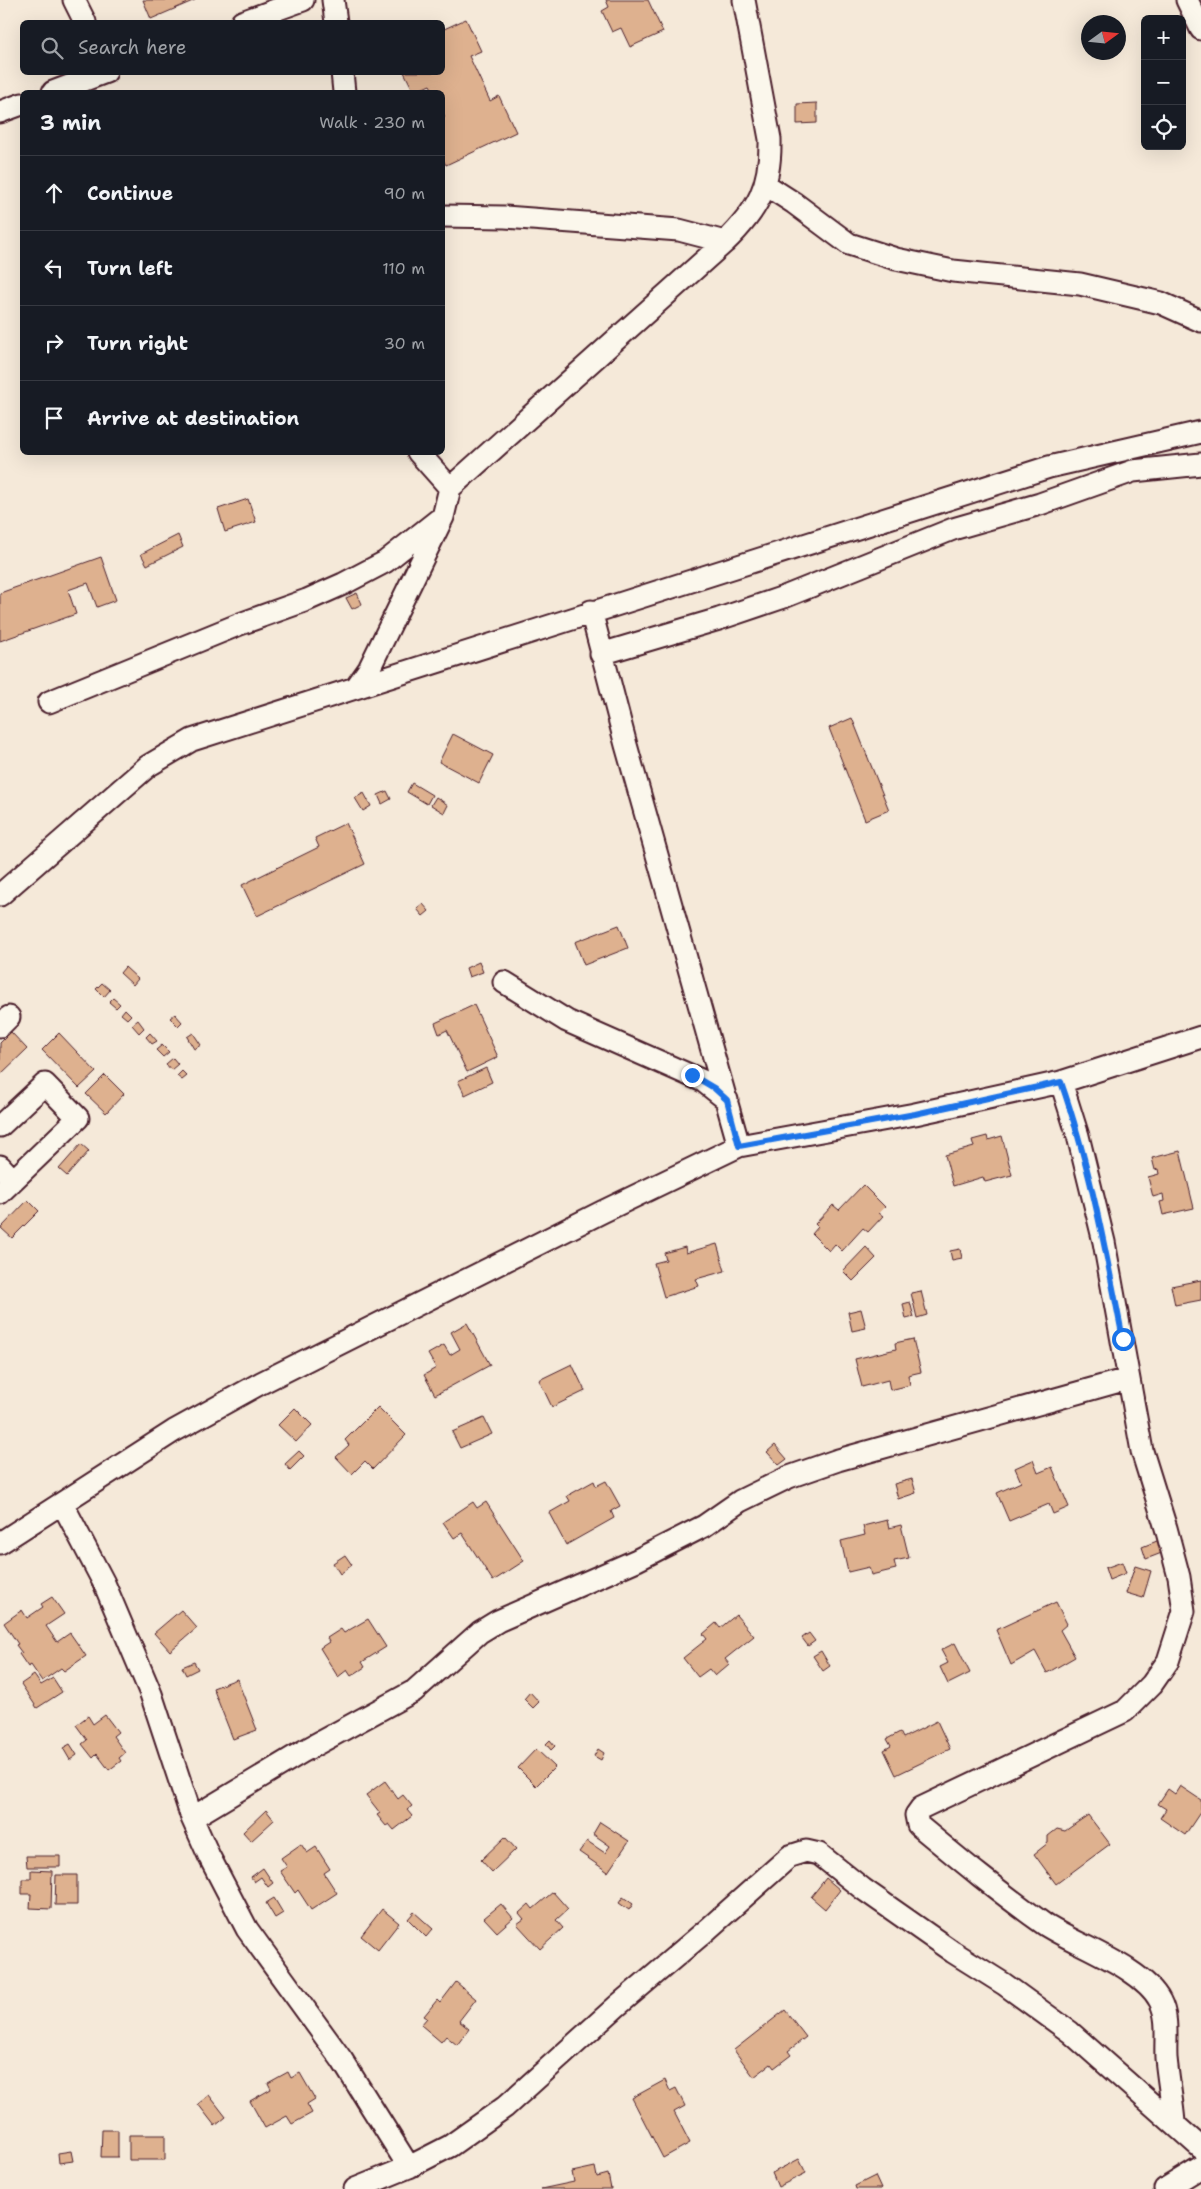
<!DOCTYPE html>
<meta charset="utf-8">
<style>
body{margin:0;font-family:"Shantell Sans",sans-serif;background:#242831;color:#f1f3f6}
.controls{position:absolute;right:15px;top:15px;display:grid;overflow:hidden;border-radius:8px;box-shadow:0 5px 20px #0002}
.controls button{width:45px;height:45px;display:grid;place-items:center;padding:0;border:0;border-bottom:1px solid #363941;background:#171b24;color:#f1f3f6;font:25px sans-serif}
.compass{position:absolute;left:1081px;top:15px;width:45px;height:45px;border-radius:50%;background:#171b24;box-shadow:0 5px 20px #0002;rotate:75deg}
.stop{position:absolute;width:15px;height:15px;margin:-11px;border:4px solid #1a73e8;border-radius:50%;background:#fff}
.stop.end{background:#1a73e8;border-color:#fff;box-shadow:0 1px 5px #0008}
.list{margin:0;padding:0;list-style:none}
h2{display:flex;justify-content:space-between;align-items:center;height:65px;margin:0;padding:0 20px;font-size:21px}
h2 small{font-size:16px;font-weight:400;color:#9ea1a6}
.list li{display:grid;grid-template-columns:32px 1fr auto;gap:15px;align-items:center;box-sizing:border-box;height:75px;padding:0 20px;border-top:1px solid #363941}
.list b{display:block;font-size:19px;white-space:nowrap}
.list em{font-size:16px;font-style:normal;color:#9ea1a6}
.icon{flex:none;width:28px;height:28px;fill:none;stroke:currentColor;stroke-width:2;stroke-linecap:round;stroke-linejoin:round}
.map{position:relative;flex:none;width:1201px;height:2189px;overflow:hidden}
.search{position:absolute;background:#171b24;box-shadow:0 5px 20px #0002;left:20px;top:20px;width:425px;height:55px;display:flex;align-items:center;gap:12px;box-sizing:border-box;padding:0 18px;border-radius:8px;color:#9ea1a6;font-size:19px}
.panel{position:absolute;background:#171b24;box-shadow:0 5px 20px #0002;left:20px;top:90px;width:425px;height:365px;border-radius:8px}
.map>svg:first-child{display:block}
.building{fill:#deb18f;stroke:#4a1f2b}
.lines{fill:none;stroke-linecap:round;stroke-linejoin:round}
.minor-casing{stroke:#4a1f2b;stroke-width:25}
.minor{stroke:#fbf7ec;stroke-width:21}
.route{stroke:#1a73e8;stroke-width:6}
</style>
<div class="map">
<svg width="1201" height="2189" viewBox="0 0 1201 2189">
<rect width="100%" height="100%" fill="#f5e9d9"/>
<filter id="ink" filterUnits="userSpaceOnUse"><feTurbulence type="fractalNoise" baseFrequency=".02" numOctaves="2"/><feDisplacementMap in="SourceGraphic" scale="10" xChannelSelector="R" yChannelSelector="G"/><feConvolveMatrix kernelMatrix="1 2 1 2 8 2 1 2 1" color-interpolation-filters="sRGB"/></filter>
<g filter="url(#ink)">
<!-- building -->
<path class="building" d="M 143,0 L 195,0 L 151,19 Z
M 606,0 L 648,0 L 663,32 L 630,47 L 621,28 L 612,32 L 602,11 L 609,7 Z
M 466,19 L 481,51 L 469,56 L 490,101 L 499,96 L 516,132 L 446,165 L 442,158 L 442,118 L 445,117 L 442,111 L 442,92 L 434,92 L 430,85 L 414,92 L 404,72 L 442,72 L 442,30 Z
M 817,103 L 817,123 L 797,124 L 797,104 Z
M 248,499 L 256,522 L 225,532 L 218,509 Z
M 178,535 L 183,547 L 147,565 L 141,554 Z
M 101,557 L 116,600 L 97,607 L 88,583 L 68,590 L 76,614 L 0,641 L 0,593 Z
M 357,593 L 362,604 L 352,609 L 346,598 Z
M 852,718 L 889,810 L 865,820 L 829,728 Z
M 453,734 L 493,755 L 479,783 L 439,762 Z
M 412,783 L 432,795 L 427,804 L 407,792 Z
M 387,791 L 391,799 L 382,804 L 378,795 Z
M 364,793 L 371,806 L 363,811 L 355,798 Z
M 436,797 L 448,805 L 444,813 L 431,805 Z
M 346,823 L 365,864 L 257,916 L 242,885 L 319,847 L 315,838 Z
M 423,904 L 429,911 L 423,916 L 417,909 Z
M 619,925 L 628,948 L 584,965 L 575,942 Z
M 479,962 L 483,972 L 469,977 L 466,968 Z
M 125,967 L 138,979 L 133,985 L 120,973 Z
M 102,983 L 110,990 L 104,997 L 96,989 Z
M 113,998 L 120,1004 L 116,1008 L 109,1002 Z
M 474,1005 L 498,1057 L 467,1072 L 447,1030 L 439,1034 L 435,1023 Z
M 125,1009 L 131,1015 L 127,1019 L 121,1014 Z
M 175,1014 L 182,1022 L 178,1026 L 170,1018 Z
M 138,1020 L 144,1028 L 139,1033 L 132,1025 Z
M 11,1032 L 27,1049 L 0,1075 L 0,1043 Z
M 59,1033 L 96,1072 L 79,1088 L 42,1050 Z
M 150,1033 L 157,1041 L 152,1044 L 146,1037 Z
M 193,1033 L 201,1045 L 194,1049 L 187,1037 Z
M 162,1045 L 169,1052 L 163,1057 L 156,1050 Z
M 173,1058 L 178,1064 L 171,1070 L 166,1064 Z
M 486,1068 L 492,1082 L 465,1095 L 458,1081 Z
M 182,1071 L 187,1076 L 182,1080 L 177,1076 Z
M 105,1075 L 124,1094 L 106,1113 L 86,1094 Z
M 987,1136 L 988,1140 L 1002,1136 L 1012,1175 L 985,1182 L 983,1177 L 953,1186 L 945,1155 L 974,1147 L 972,1140 Z
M 81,1144 L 89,1151 L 67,1176 L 59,1169 Z
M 1180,1151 L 1194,1208 L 1163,1215 L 1160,1202 L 1164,1201 L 1163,1194 L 1153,1197 L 1148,1177 L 1159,1174 L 1158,1169 L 1155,1170 L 1152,1158 Z
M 863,1185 L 885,1207 L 879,1213 L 883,1216 L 868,1232 L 863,1228 L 842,1251 L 835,1244 L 829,1251 L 812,1234 L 818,1227 L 815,1224 L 833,1205 L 839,1210 Z
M 28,1200 L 39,1211 L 12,1238 L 1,1228 Z
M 717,1244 L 725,1271 L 696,1279 L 699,1286 L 664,1297 L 654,1263 L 666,1260 L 664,1253 L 685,1247 L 686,1253 Z
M 866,1247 L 876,1258 L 853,1281 L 843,1271 Z
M 960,1249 L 962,1258 L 952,1260 L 950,1251 Z
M 1201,1280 L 1201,1300 L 1175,1305 L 1171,1286 Z
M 921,1291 L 927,1315 L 917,1318 L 911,1293 Z
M 910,1302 L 914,1317 L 906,1319 L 903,1304 Z
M 861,1309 L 866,1328 L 852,1331 L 848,1312 Z
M 467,1323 L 490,1365 L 435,1395 L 424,1375 L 436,1368 L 428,1354 L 444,1345 L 450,1355 L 460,1349 L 451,1332 Z
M 913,1339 L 921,1372 L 908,1375 L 910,1385 L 890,1390 L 888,1380 L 862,1387 L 855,1359 L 896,1349 L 895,1343 Z
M 572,1364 L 585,1391 L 552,1407 L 539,1380 Z
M 378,1407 L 406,1435 L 373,1469 L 365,1461 L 352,1474 L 336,1457 L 349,1445 L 345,1440 Z
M 295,1408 L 312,1425 L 296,1442 L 278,1425 Z
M 484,1418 L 492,1434 L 460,1448 L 452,1432 Z
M 775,1445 L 787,1459 L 779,1465 L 767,1452 Z
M 299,1451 L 304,1456 L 290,1470 L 285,1464 Z
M 1033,1460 L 1038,1473 L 1052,1467 L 1069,1507 L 1053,1514 L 1049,1504 L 1009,1521 L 997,1493 L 1021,1482 L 1015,1468 Z
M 912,1479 L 916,1493 L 898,1499 L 894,1484 Z
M 594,1481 L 596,1486 L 606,1481 L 620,1506 L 611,1511 L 614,1518 L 566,1545 L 549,1513 L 570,1501 L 567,1496 Z
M 473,1502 L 477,1508 L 486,1502 L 524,1561 L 493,1581 L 462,1533 L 454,1538 L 443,1522 Z
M 887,1520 L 889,1528 L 901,1525 L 909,1558 L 894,1561 L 896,1569 L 871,1575 L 869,1567 L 848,1572 L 841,1541 L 865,1535 L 863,1526 Z
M 1167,1537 L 1172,1549 L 1146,1559 L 1142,1547 Z
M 345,1555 L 352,1565 L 340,1574 L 333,1563 Z
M 1122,1562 L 1126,1573 L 1109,1580 L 1105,1568 Z
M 1135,1566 L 1151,1571 L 1143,1598 L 1126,1593 Z
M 52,1597 L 64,1614 L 46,1626 L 57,1642 L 70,1633 L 86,1656 L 64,1671 L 61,1668 L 42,1681 L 31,1665 L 28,1667 L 19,1654 L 22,1653 L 16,1645 L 18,1644 L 4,1623 L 22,1610 L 27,1618 L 43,1607 L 41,1604 Z
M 1056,1602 L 1067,1624 L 1060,1630 L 1075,1657 L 1047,1673 L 1035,1651 L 1011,1665 L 996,1630 Z
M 181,1610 L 197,1628 L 170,1651 L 154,1633 Z
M 736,1615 L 754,1636 L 725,1659 L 729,1664 L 715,1676 L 709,1669 L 698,1677 L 683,1658 L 707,1639 L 703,1634 L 716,1623 L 720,1628 Z
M 368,1619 L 386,1647 L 362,1662 L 365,1667 L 351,1676 L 347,1670 L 338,1677 L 320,1648 L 329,1642 L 327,1638 L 341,1629 L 344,1633 Z
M 809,1633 L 815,1641 L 808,1646 L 802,1638 Z
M 955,1643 L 970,1673 L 948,1684 L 940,1667 L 948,1663 L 941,1650 Z
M 821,1651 L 830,1666 L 823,1671 L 813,1656 Z
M 194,1662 L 198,1669 L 186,1675 L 182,1667 Z
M 34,1675 L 41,1685 L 53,1678 L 62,1692 L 37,1708 L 21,1684 Z
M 237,1679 L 257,1730 L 233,1739 L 213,1688 Z
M 530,1692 L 539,1702 L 533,1708 L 524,1699 Z
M 105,1715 L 118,1732 L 113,1736 L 125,1753 L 119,1758 L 121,1761 L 109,1770 L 97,1754 L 93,1758 L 82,1744 L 87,1740 L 76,1725 L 88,1716 L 93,1724 Z
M 937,1721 L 950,1749 L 896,1775 L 884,1750 L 891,1746 L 887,1739 L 900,1732 L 903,1738 Z
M 550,1740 L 555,1746 L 551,1750 L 546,1744 Z
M 70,1744 L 77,1755 L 70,1760 L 63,1748 Z
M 536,1749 L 555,1767 L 536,1786 L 518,1768 Z
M 598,1749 L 604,1753 L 601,1760 L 594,1756 Z
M 385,1781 L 398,1799 L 403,1795 L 412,1806 L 407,1810 L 412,1816 L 394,1830 L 389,1824 L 386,1826 L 377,1815 L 380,1813 L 366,1795 Z
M 1180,1786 L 1201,1800 L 1201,1811 L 1185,1835 L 1160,1818 L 1166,1809 L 1158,1804 L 1168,1789 L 1175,1794 Z
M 266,1810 L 274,1820 L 251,1841 L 243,1832 Z
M 1088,1815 L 1110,1844 L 1056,1884 L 1034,1854 L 1048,1843 L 1048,1836 L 1057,1829 L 1065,1831 Z
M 600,1822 L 629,1841 L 608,1872 L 579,1852 L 587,1841 L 605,1853 L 610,1846 L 593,1834 Z
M 505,1837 L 516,1849 L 492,1872 L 481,1860 Z
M 301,1844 L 307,1853 L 316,1847 L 330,1869 L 324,1873 L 337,1893 L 311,1910 L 298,1890 L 295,1893 L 280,1871 L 287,1867 L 281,1858 Z
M 26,1856 L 60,1856 L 60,1867 L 27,1867 Z
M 263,1868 L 273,1883 L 268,1887 L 261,1877 L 254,1882 L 251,1877 Z
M 31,1870 L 52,1871 L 51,1909 L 30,1908 L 31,1894 L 22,1894 L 22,1879 L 31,1879 Z
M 56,1875 L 77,1875 L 77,1905 L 55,1905 Z
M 826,1878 L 840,1890 L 825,1909 L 811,1897 Z
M 553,1892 L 568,1909 L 556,1920 L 563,1928 L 540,1949 L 517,1924 L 524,1919 L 519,1913 L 529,1904 L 533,1909 Z
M 623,1897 L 633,1904 L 629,1910 L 619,1903 Z
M 274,1898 L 283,1913 L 275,1918 L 266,1903 Z
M 501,1904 L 513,1918 L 497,1932 L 484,1918 Z
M 382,1909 L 399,1923 L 378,1950 L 361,1936 Z
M 414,1912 L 433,1929 L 426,1937 L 408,1919 Z
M 456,1982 L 476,1999 L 459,2021 L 469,2029 L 457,2045 L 446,2036 L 441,2042 L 421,2025 L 427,2018 L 424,2016 L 437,2000 L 440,2003 Z
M 785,2010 L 806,2037 L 788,2051 L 791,2055 L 774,2068 L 771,2064 L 754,2077 L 734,2050 Z
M 288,2072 L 291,2078 L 300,2073 L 315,2099 L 307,2104 L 312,2113 L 292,2124 L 287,2116 L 265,2128 L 250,2101 L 271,2089 L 268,2083 Z
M 665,2080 L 670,2091 L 676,2088 L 685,2106 L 674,2112 L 690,2143 L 663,2158 L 632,2098 Z
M 209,2095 L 226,2117 L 215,2126 L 198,2104 Z
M 102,2130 L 118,2130 L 118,2157 L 101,2157 Z
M 129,2135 L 165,2135 L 165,2160 L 129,2160 Z
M 71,2151 L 73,2161 L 59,2163 L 58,2153 Z
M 799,2159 L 806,2173 L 778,2187 L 772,2173 Z
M 595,2167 L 597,2177 L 608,2174 L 611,2189 L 541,2189 L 574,2182 L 572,2172 Z
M 875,2176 L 881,2189 L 856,2189 L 855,2186 Z"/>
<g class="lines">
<!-- minor casing -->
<g class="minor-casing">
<path id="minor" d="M 74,0 L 85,22
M 333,0 L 336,22
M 1187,0 L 1201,29
M 242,22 L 303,0
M 342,72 L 344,92
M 53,92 L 106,72
M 0,112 L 22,104
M 766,185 L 794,203 L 849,244 L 896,259 L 953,271 L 1080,284 L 1161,303 L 1201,321
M 442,216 L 505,217 L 679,230 L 725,242
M 418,452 L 450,488
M 591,611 L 626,745 L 739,1146
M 601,654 L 719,619 L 784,597 L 953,529 L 1040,504 L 1133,471 L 1201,464
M 357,686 L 369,669 L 443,517 L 450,488 L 725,242 C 758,210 771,186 770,139 L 744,0
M 49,702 L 240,624 L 307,600 L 343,584 L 385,562 L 438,520
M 0,895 L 148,766 L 192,740 L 1049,467 L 1201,432
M 504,982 L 567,1021 L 703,1081 L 727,1100
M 0,1026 L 9,1017
M 1061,1082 L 1201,1037
M 0,1126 L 45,1084 L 78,1118 L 0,1193
M 0,1166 L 13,1180
M 62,1503 L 104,1583 L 151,1694 L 192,1818 L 209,1856 L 247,1929 L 342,2060 L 409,2167 L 355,2189
M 0,1543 L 174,1431 L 261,1383 L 602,1212 L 739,1146 L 915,1114 L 1061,1082 L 1078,1136 L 1104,1242 L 1142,1451 L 1166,1528 L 1179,1577 L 1184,1611 L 1168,1661 L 1152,1684 L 1125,1711 L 921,1808 L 916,1815 L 918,1825 C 959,1859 1000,1893 1044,1924 C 1075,1945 1143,1967 1160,2001 C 1169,2018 1165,2039 1166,2058 C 1168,2079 1172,2100 1174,2122
M 192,1818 L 302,1752 L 414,1691 L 480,1632 L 498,1621 L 637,1560 L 704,1526 L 740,1501 L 789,1477 L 838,1460 L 1127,1379
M 409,2167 L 450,2146 L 505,2107 L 617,2006 L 708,1929 L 790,1856 L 806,1851 L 819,1854 L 863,1889 L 953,1952 L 1004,1984 L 1070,2032 L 1201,2148
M 1165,2189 L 1201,2167"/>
</g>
<!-- minor -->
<use href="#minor" class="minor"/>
</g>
</g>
<g class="lines" filter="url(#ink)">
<!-- route -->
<path class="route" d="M 692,1075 L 714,1088 L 727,1100 L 739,1146 L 915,1114 L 1061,1082 C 1090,1165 1106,1253 1123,1339"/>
</g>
</svg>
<div class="controls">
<button>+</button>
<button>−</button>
<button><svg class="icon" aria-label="locate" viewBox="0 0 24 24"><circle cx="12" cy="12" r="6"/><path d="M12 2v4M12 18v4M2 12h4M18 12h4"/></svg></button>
</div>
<svg class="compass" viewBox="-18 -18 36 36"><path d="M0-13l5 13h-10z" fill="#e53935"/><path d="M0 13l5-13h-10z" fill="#9ea1a6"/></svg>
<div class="stop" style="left:1123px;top:1339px"></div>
<div class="stop end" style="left:692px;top:1075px"></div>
<div class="search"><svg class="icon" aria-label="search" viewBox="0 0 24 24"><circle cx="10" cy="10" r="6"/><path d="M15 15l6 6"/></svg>Search here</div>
<section class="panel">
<h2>3 min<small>Walk · 230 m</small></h2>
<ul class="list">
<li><svg class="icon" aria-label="ahead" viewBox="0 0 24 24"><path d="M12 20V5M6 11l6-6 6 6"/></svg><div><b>Continue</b></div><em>90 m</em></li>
<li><svg class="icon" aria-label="left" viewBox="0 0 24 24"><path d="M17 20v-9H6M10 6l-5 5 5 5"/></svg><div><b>Turn left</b></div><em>110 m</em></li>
<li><svg class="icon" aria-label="right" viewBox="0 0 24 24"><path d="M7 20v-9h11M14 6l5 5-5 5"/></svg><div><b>Turn right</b></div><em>30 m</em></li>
<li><svg class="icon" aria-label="arrive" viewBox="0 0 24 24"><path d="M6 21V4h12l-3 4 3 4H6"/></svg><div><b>Arrive at destination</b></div></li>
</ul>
</section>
</div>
